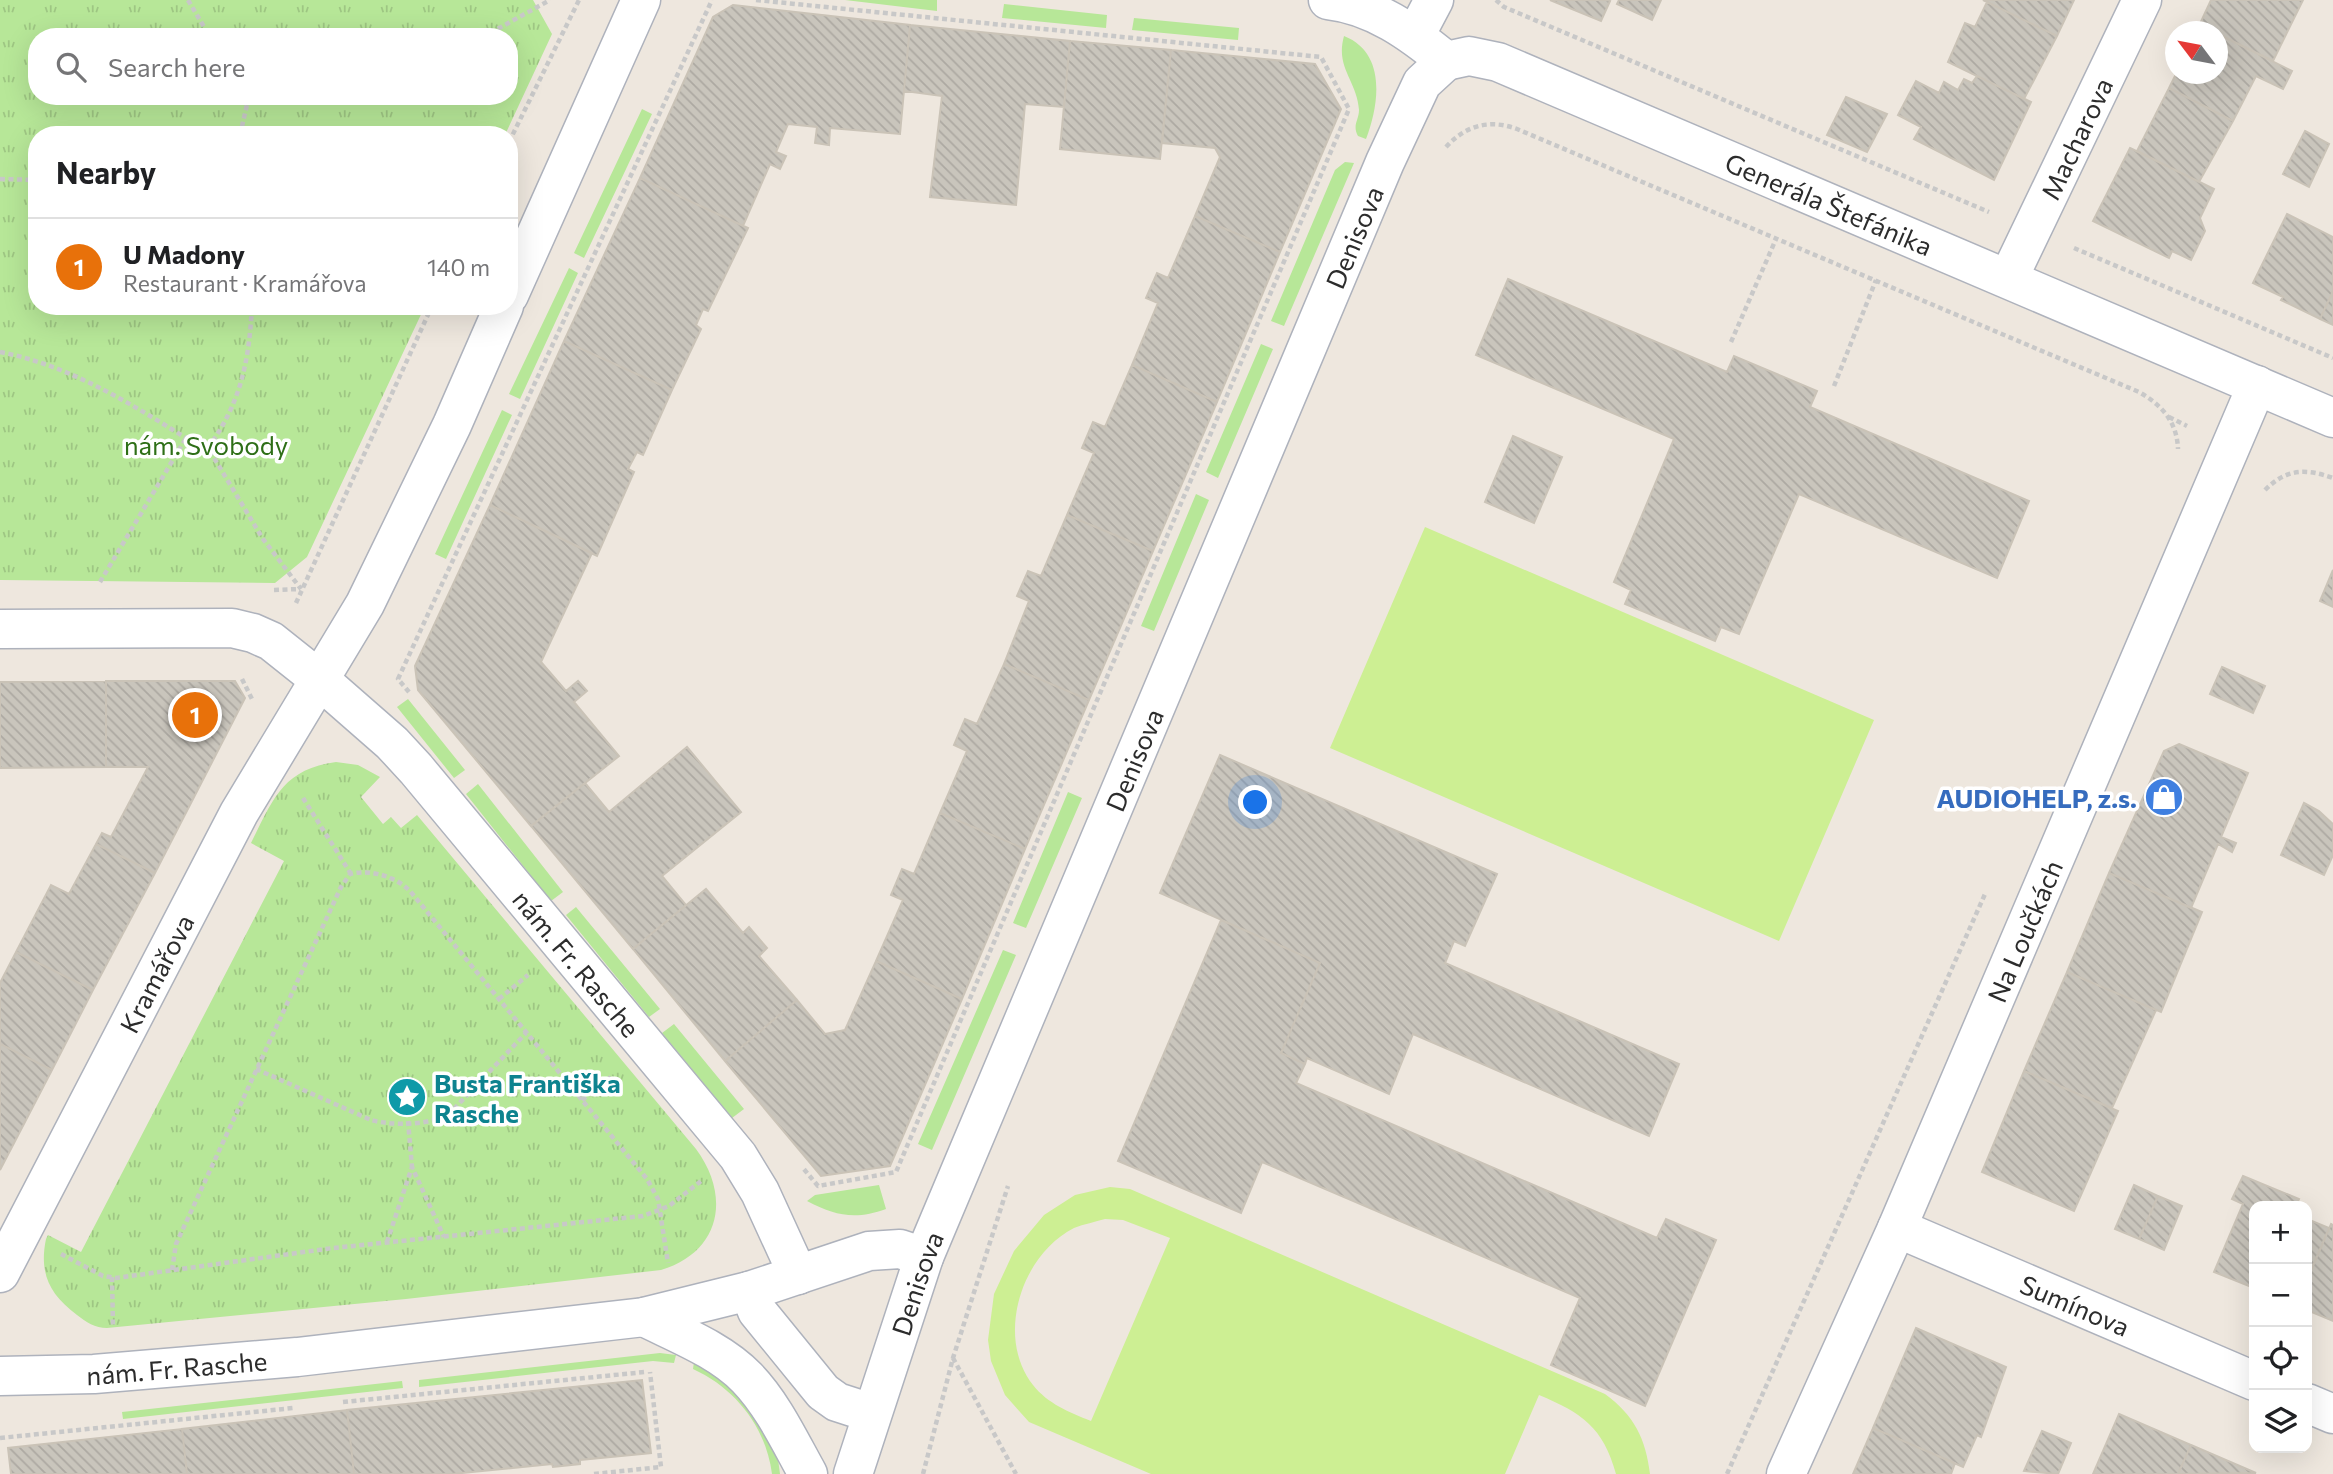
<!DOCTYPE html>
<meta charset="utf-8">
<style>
body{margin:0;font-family:Commissioner,sans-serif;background:#f2f2f2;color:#202124}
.controls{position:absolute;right:21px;bottom:21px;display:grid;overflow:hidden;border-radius:14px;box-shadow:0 7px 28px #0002}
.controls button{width:63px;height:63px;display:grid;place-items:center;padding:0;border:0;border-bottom:2px solid #e0e0e0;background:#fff;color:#202124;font:35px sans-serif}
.compass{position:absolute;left:2165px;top:21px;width:63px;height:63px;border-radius:50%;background:#fff;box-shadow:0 7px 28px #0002;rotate:302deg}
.you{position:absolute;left:1256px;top:803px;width:24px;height:24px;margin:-18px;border:5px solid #fff;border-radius:50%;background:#1a73e8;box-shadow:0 0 0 10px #1a73e833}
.badge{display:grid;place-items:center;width:46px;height:46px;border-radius:50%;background:#0f766e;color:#fff;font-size:23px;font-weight:700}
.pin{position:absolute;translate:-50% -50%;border:4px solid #fff;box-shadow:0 2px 7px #0006}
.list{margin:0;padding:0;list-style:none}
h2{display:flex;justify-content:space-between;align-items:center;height:91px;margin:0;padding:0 28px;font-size:30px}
h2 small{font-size:23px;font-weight:400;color:#757577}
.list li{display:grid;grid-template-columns:46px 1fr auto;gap:21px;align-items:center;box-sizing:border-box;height:98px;padding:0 28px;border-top:2px solid #e0e0e0}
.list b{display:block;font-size:26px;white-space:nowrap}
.list p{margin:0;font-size:23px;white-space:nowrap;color:#757577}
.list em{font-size:23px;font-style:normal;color:#757577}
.icon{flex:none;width:38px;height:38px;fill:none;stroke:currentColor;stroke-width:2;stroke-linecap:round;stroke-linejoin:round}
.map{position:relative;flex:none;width:2333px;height:1474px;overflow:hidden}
.search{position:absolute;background:#fff;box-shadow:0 7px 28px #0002;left:28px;top:28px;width:490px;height:77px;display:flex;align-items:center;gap:18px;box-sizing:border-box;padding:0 24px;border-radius:28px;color:#757577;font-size:26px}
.panel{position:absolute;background:#fff;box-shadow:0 7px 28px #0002;left:28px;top:126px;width:490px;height:189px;border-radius:28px}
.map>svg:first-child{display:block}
.grass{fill:#b7e798}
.park{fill:url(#park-tufts);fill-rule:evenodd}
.pitch{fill:#cdef93;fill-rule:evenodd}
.building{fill:url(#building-back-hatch);stroke:#cac3b7;stroke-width:2}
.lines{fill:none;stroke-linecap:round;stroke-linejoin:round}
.minor-casing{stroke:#aeb2bc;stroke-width:41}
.path{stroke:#c8c8c8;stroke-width:4.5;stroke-dasharray:5 3.5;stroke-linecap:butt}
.minor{stroke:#fff;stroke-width:38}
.labels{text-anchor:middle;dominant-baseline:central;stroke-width:7;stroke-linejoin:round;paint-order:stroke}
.street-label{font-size:26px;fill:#2c2c2c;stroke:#fff}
.park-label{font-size:26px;fill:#2e6f17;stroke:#fff}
.shop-label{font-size:26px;font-weight:bold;fill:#366cbe;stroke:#fff;text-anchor:end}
.culture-label{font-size:26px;font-weight:bold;fill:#0d838f;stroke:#fff;text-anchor:start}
</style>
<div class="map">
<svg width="2333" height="1474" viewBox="0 0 2333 1474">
<defs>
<pattern id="park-tufts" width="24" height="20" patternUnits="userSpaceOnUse" patternTransform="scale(1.75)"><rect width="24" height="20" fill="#b7e798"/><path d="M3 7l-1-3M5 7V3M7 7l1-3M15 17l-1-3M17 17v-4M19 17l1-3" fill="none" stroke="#9ec683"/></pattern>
<pattern id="building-back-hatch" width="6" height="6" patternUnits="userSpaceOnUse" patternTransform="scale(1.75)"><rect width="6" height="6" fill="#c9c5bc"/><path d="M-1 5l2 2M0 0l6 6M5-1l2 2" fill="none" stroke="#ada9a2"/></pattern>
</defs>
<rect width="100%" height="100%" fill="#eee7de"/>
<!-- grass -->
<path class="grass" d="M 845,0 L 937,0 L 937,11 Z
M 1004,4 L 1107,15 L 1106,28 L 1002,18 Z
M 1134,18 L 1239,28 L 1238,40 L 1132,30 Z
M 1344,36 C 1387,53 1379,105 1366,139 L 1358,136 C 1352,125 1359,120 1359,110 C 1357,80 1335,68 1344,36 Z
M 642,109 L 652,114 L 584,258 L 574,253 Z
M 1345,162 L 1354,163 L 1284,326 L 1271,321 L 1335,170 Z
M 569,268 L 578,273 L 520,399 L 509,394 Z
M 1261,344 L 1273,349 L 1218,478 L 1206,472 Z
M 502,410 L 512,415 L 446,559 L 435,554 Z
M 1196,494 L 1209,500 L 1154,631 L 1141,626 Z
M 408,699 L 465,770 L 454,778 L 397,707 Z
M 478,784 L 563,892 L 551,901 L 466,794 Z
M 1068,792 L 1082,798 L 1026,928 L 1013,923 Z
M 576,907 L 660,1009 L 649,1017 L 566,915 Z
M 1003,950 L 1016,955 L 932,1150 L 918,1144 Z
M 674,1024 L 744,1109 L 732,1118 L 662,1033 Z
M 879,1185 L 886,1209 C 856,1220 835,1216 807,1201 L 815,1195 Z
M 660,1353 L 676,1355 L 674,1363 L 653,1361 L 419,1387 L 419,1380 Z
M 694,1362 L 742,1393 L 778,1459 L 780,1474 L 772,1474 C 766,1427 735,1388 693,1369 Z
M 402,1381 L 403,1388 L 123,1419 L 122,1412 Z"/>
<!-- park -->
<path class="park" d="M 0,0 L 533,0 L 552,34 L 505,135 L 37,135 L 37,306 L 425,306 L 307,557 L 275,583 L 0,580 ZM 37,37 L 509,37 L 509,96 L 37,96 Z
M 336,762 L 358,765 L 380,777 L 361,797 L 383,824 L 391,817 L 401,828 L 417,815 L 696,1149 C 731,1196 721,1252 661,1270 L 406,1299 L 107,1328 C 95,1328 86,1322 77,1315 C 49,1294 39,1273 46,1239 L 48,1235 L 81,1252 L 284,861 L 251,843 C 273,799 283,769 336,762 Z"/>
<!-- pitch -->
<path class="pitch" d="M 1425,527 L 1874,720 L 1779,941 L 1330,748 Z
M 1110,1187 L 1130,1189 L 1605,1394 C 1634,1415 1646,1439 1650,1474 L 1616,1474 C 1603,1427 1582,1413 1539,1395 L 1505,1474 L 1151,1474 L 1029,1422 L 1005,1395 L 991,1361 L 988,1340 L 994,1294 L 1014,1251 L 1044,1215 L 1075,1195 ZM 1105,1219 L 1123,1220 L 1170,1238 L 1091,1421 C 1069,1412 1048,1404 1033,1385 C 995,1337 1021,1255 1074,1228 C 1084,1224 1095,1222 1105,1219 Z"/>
<!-- building -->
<path class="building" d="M 1550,0 L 1607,0 L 1610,1 L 1601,21 Z
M 1619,0 L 1661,0 L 1652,20 L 1617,4 Z
M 1983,0 L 2074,0 L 2057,36 Z
M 2211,0 L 2303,0 L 2273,61 L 2218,34 L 2218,32 L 2199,26 Z
M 1987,2 L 2057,36 L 2024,99 L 1948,62 L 1965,23 L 1975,27 Z
M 733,5 L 910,25 L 900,134 L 830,128 L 829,145 L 815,143 L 817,127 L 788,124 L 776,152 L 786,156 L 780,169 L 770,164 L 743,226 L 640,178 L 713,17 Z
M 910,25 L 1070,41 L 1064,107 L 1025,104 L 1016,205 L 930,197 L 942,96 L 904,91 Z
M 2218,34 L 2292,71 L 2283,89 L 2256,76 L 2233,121 L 2169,88 L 2176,74 L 2218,74 Z
M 1070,41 L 1171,50 L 1160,159 L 1060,149 Z
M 1171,50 L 1315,64 L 1341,109 L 1280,252 L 1195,216 L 1220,157 L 1215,148 L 1162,143 Z
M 1977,76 L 2031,102 L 1994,180 L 1914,139 L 1921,127 L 1898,115 L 1916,81 L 1939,93 L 1944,82 L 1958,90 L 1964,79 L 1972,83 Z
M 2169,88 L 2233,121 L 2199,182 L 2137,151 Z
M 1846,97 L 1887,114 L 1867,152 L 1827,135 Z
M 2305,131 L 2329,144 L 2309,187 L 2283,174 Z
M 2130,148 L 2214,189 L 2200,218 L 2205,231 L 2191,260 L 2172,251 L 2169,258 L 2093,221 Z
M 640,178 L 748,228 L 708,311 L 703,309 L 696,325 L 701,329 L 672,390 L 564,341 Z
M 2287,214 L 2333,237 L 2333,291 L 2320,319 L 2281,300 L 2283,297 L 2253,283 Z
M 1195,216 L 1280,252 L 1217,402 L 1132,365 L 1158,303 L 1146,298 L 1157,273 L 1168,278 Z
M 1508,279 L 1727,372 L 1734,356 L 1817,391 L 1810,407 L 2029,501 L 1997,578 L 1799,494 L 1739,634 L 1721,627 L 1715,641 L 1625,604 L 1631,590 L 1614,582 L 1674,439 L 1476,355 Z
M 2333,291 L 2333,325 L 2320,319 Z
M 564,341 L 672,390 L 643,455 L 637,452 L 628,469 L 634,472 L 597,556 L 490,505 Z
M 1132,365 L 1217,402 L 1153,551 L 1067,515 L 1094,453 L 1082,448 L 1093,422 L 1105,427 Z
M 1513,436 L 1562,457 L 1534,523 L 1485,502 Z
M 490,505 L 592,553 L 541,662 L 566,691 L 578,681 L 587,691 L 574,702 L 619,756 L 531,826 L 418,690 L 415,666 Z
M 1067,515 L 1153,551 L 1089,700 L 1004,664 L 1029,601 L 1017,596 L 1028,571 L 1041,576 Z
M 2333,570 L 2333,607 L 2320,601 Z
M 1004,664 L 1089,700 L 1025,849 L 940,813 L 967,751 L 954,745 L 965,719 L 977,724 Z
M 2222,667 L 2265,686 L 2253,713 L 2210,694 Z
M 106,681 L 106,767 L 0,768 L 0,682 Z
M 106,681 L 235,681 L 245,698 L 155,873 L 96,844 L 102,833 L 111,837 L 148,767 L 106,767 Z
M 2179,744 L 2248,773 L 2221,837 L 2236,843 L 2232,852 L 2218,844 L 2191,908 L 2109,873 L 2164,751 Z
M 687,747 L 741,812 L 662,876 L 686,905 L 633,949 L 531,826 L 585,783 L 609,812 Z
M 1220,755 L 1497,874 L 1465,946 L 1454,941 L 1445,963 L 1679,1064 L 1649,1136 L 1413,1034 L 1389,1094 L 1307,1058 L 1305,1064 L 1281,1053 L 1320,963 L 1160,893 Z
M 2304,803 L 2319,811 L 2333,824 L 2333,855 L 2324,875 L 2281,855 Z
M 940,813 L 1025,849 L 962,999 L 876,961 L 903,900 L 891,895 L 902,869 L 914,874 Z
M 96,844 L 155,873 L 93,990 L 16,952 L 51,885 L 69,894 Z
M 2109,873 L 2202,912 L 2161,1012 L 2067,972 Z
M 706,889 L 743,933 L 749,927 L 767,948 L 759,956 L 797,1000 L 725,1061 L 633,949 Z
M 1221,920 L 1320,963 L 1281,1053 L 1305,1064 L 1296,1083 L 1657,1238 L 1666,1219 L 1716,1240 L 1645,1406 L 1551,1365 L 1580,1298 L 1262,1162 L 1241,1213 L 1118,1161 Z
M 16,952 L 93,990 L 52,1070 L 0,1044 L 0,983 Z
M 876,961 L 962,999 L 890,1166 L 821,1176 L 725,1061 L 797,1000 L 825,1034 L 845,1030 Z
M 2067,972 L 2156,1010 L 2112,1108 L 2024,1071 Z
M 0,1044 L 52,1070 L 0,1170 Z
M 2024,1071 L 2118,1111 L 2074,1211 L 1982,1172 Z
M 2243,1176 L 2299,1199 L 2296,1206 L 2254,1206 L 2254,1288 L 2214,1272 L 2243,1204 L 2232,1199 Z
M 2134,1185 L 2158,1196 L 2139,1239 L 2115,1229 Z
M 2158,1196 L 2182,1206 L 2164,1250 L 2139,1239 Z
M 2307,1219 L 2329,1228 L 2307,1280 Z
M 2331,1224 L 2333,1225 L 2333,1321 L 2307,1310 L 2307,1280 Z
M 1916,1328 L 2006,1367 L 1981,1437 L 1977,1435 L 1963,1467 L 1873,1428 Z
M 642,1380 L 651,1453 L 580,1460 L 580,1464 L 553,1467 L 552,1464 L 452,1474 L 354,1474 L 347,1410 Z
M 347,1410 L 354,1474 L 187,1474 L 182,1429 Z
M 2119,1414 L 2191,1445 L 2178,1474 L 2093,1474 Z
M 1873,1428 L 1955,1463 L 1951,1474 L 1853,1474 Z
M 182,1429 L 187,1474 L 11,1474 L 8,1448 Z
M 2042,1431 L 2071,1443 L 2058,1474 L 2024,1471 Z
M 2191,1445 L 2256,1473 L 2178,1474 Z"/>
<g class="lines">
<!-- minor casing -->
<g class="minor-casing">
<g id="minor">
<path id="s1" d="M 1328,0 C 1374,5 1412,33 1446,61 L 1469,56 L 1498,62 L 2333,418"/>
<path d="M 1415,36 L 1434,0"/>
<path id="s2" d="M 2009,277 L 2142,0"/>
<path d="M 509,295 L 641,0"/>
<path id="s3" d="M 0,629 L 232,628 L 253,633 L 271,641 L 320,680 L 392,743 L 416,769 L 738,1156 L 760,1192 L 798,1275"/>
<path id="s4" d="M 1897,1228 L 2254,1381"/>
<path id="s5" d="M 0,1273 L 239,813 L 365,604 L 452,425 L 504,306"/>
<path d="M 749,1291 L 757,1311 L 823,1392 L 837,1402 L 871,1413"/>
<path d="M 644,1317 C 678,1334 720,1350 747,1378 C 773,1405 790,1442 808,1474"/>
<path id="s6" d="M 0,1376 L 94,1374 L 297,1357 L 644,1317 L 749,1291 L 869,1251 L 900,1249 L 924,1257"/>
<path d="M 2307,1403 L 2333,1414"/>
<path id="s7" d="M 853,1474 L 924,1257 L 1385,162 L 1422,83 L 1446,61"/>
<path id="s8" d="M 1786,1474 L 1897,1228 L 2257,385"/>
</g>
</g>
<!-- path -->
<path class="path" d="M 188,0 L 210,37
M 756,0 L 1321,57 L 1349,109 L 896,1172 L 818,1186 L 803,1168
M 1496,0 L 1504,7 L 1989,212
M 483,37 L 550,0
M 240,135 L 249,96
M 509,142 L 579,0
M 1446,147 C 1466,125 1490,119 1517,129 L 2139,392 C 2162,405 2177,422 2178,449
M 0,179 L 37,180
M 2074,248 L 2333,358
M 1731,342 L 1776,239
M 0,352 C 68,365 128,402 186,438
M 1834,386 L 1876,280
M 2169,417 L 2187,426
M 208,448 C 241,402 249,362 252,306
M 2265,490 C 2286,469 2305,468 2333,478
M 100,582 L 186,438 L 208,448 L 263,539 L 301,589
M 274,590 L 300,589
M 296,603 L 432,306
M 242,679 L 252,699
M 409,692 L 398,679 L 712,0
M 303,798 L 351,874
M 499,999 L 528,975
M 256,1069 L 371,1120 C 392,1126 435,1126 452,1111 L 526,1033
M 582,1100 L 611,1077
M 408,1121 L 412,1167
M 387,1242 L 412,1167 L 444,1237
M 61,1254 L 103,1276 L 116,1278 L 333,1248 L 643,1216 L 669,1206 L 701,1181
M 172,1270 L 176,1244 L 341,887 L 350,874 C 370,869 395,876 410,891 L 647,1179 L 658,1199 L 668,1263
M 112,1277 L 113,1325
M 953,1358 L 1016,1474
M 343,1402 L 645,1372
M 0,1438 L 293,1408
M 594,1474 L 661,1467 L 650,1372
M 923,1474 L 953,1358 L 1008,1186
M 1727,1474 L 1985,894"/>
<!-- minor -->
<use href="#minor" class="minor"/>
</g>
<!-- icons -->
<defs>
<g id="shop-disc" transform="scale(2.0125)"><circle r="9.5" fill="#3f7fe0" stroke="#fff"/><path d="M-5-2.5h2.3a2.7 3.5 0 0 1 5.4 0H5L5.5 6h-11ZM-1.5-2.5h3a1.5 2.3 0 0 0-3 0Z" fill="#fff"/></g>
<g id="sight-disc" transform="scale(2.0125)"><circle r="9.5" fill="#0f9aa8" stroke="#fff"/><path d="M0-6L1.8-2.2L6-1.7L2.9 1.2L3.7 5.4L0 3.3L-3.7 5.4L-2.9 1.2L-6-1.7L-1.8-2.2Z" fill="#fff"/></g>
</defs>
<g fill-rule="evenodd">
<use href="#shop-disc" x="2164" y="797"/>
<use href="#sight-disc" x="407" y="1097"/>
</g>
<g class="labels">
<!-- street labels -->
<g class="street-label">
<text stroke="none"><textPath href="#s2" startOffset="154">Macharova</textPath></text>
<text stroke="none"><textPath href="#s1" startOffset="548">Generála Štefánika</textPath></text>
<text stroke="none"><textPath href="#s7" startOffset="1335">Denisova</textPath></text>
<text stroke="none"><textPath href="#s7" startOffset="768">Denisova</textPath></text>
<text stroke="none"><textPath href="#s8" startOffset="593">Na Loučkách</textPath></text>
<text stroke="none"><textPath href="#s3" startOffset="719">nám. Fr. Rasche</textPath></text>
<text stroke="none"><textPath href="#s5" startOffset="338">Kramářova</textPath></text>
<text stroke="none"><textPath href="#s7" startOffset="201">Denisova</textPath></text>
<text stroke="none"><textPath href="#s4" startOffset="194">Sumínova</textPath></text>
<text stroke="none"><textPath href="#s6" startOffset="177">nám. Fr. Rasche</textPath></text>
</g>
<!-- park labels -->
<g class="park-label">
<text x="206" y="444">nám. Svobody</text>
</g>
<!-- shop labels -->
<g class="shop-label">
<text x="2137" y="797">AUDIOHELP, z.s.</text>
</g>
<!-- culture labels -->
<g class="culture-label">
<text x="434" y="1082">Busta Františka<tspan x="434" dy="30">Rasche</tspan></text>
</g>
</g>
</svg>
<div class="controls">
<button>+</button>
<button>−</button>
<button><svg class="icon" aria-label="locate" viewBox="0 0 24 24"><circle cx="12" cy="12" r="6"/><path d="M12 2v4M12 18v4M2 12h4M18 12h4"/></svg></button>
<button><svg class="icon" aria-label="layers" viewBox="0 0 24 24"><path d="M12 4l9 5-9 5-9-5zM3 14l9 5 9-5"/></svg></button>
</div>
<svg class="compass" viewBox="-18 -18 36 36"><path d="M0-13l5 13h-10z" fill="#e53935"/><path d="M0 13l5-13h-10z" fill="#757577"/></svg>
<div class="you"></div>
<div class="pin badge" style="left:195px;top:715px;background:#e8710a">1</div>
<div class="search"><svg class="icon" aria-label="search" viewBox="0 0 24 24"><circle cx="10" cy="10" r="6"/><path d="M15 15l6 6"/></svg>Search here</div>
<section class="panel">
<h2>Nearby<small></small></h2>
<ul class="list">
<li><span class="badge" style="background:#e8710a">1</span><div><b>U Madony</b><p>Restaurant · Kramářova</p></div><em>140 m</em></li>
</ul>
</section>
</div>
